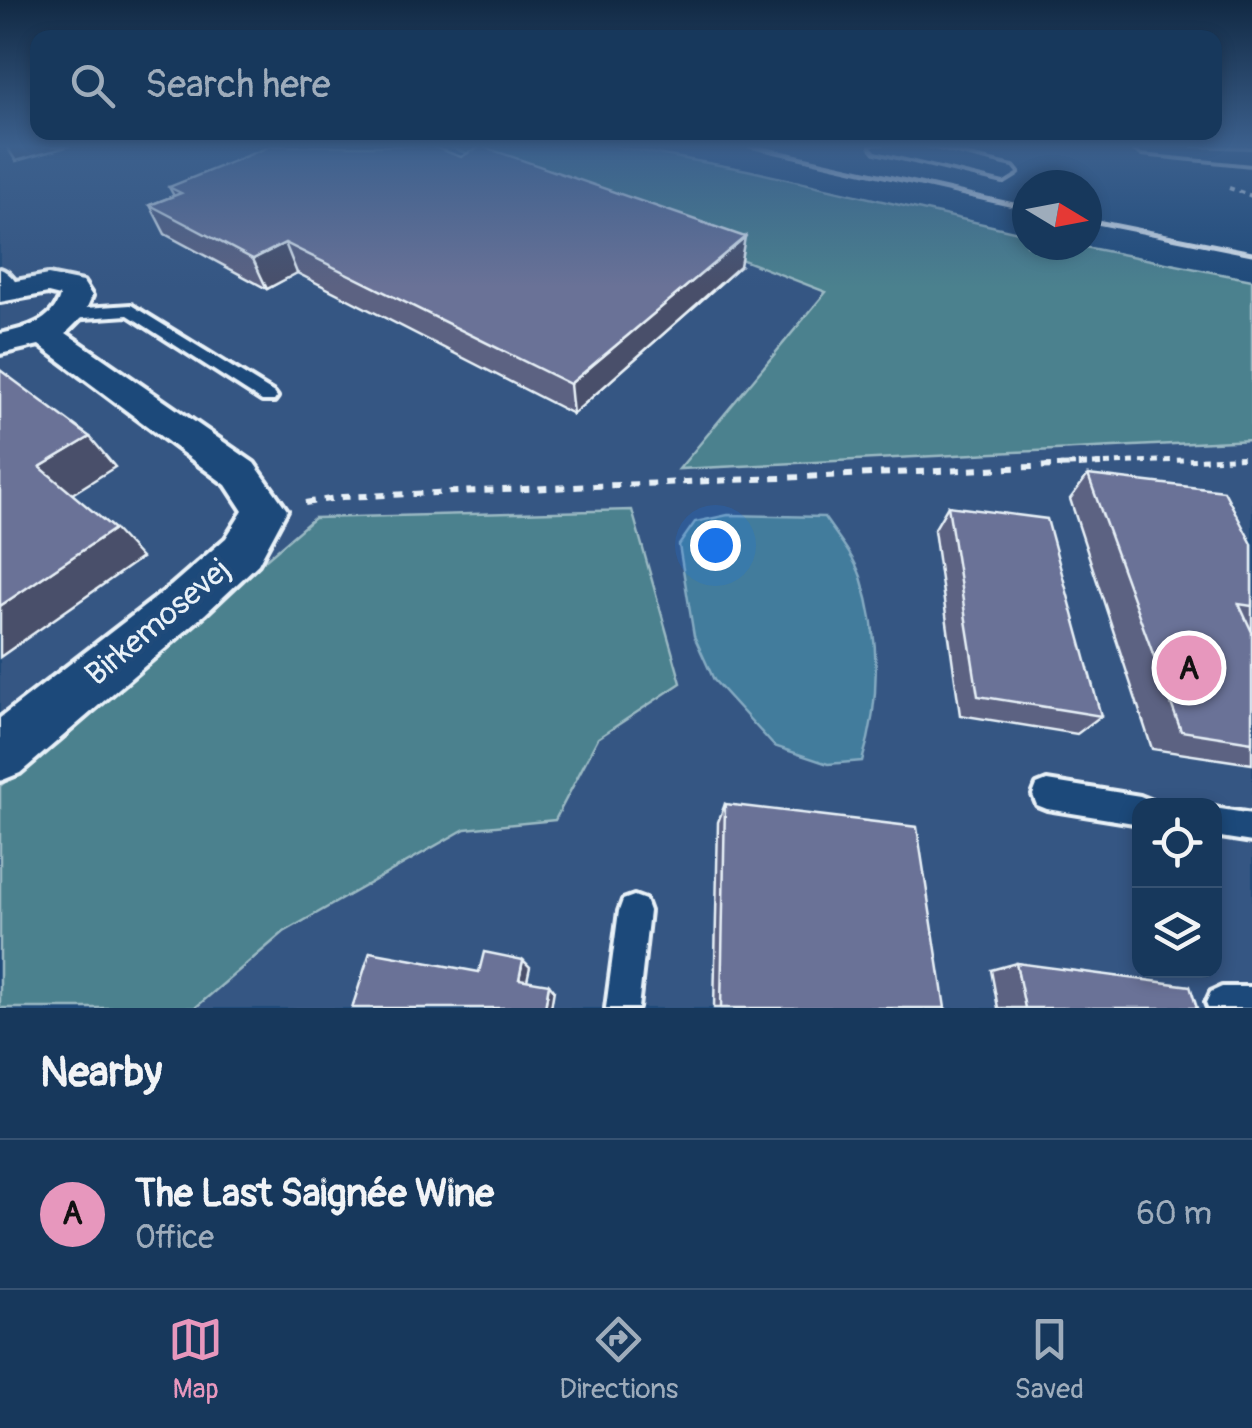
<!DOCTYPE html>
<meta charset="utf-8">
<style>
body{margin:0;font-family:Pangolin,sans-serif;background:#244365;color:#f1f3f6}
.controls{position:absolute;right:30px;bottom:30px;display:grid;overflow:hidden;border-radius:20px;box-shadow:0 5px 15px #0003}
.controls button{width:90px;height:90px;display:grid;place-items:center;padding:0;border:0;border-bottom:2px solid #365272;background:#17385c;color:#f1f3f6;font:50px sans-serif}
.compass{position:absolute;left:1012px;top:170px;width:90px;height:90px;border-radius:50%;background:#17385c;box-shadow:0 5px 15px #0003;rotate:100deg}
.you{position:absolute;left:715px;top:545px;width:35px;height:35px;margin:-25px;border:8px solid #fff;border-radius:50%;background:#1a73e8;box-shadow:0 0 0 15px #1a73e833}
.badge{display:grid;place-items:center;width:65px;height:65px;border-radius:50%;background:#e797bd;color:#111;font-size:32px;font-weight:700}
.pin{position:absolute;translate:-50% -50%;border:5px solid #fff;box-shadow:0 2px 10px #0006}
.list{margin:0;padding:0;list-style:none}
h2{display:flex;justify-content:space-between;align-items:center;height:130px;margin:0;padding:0 40px;font-size:42px}
h2 small{font-size:32px;font-weight:400;color:#9eacbb}
.list li{display:grid;grid-template-columns:65px 1fr auto;gap:30px;align-items:center;box-sizing:border-box;height:150px;padding:0 40px;border-top:2px solid #365272}
.list b{display:block;font-size:38px;white-space:nowrap}
.list p{margin:0;font-size:32px;white-space:nowrap;color:#9eacbb}
.list em{font-size:32px;font-style:normal;color:#9eacbb}
.icon{flex:none;width:55px;height:55px;fill:none;stroke:currentColor;stroke-width:2;stroke-linecap:round;stroke-linejoin:round}
.map{position:relative;flex:none;width:1252px;height:1008px;overflow:hidden}
.search{position:absolute;background:#17385c;box-shadow:0 5px 15px #0003;left:30px;right:30px;top:30px;height:110px;display:flex;align-items:center;gap:25px;box-sizing:border-box;padding:0 35px;border-radius:20px;color:#9eacbb;font-size:38px}
.sheet{height:280px;background:#17385c}
nav{display:flex;justify-content:space-around;align-items:center;box-sizing:border-box;height:140px;border-top:2px solid #365272;background:#17385c;font-size:28px;color:#9eacbb}
nav a{display:grid;justify-items:center;gap:5px}
nav .on{color:#e797bd}
.map>svg:first-child{display:block}
.built{fill:#365683;fill-rule:evenodd}
.green{fill:#4c818e;stroke:#9ab9c3;stroke-width:2.5}
.water{fill:#427b9c;stroke:#84aac1;stroke-width:2.5}
.lines{fill:none;stroke-linecap:round;stroke-linejoin:round}
.lane-casing{stroke:#e8f1f8;stroke-width:8}
.street-casing{stroke:#e8f1f8;stroke-width:8}
.path-far2{stroke:#e8f1f8;stroke-width:4;stroke-dasharray:5 5;stroke-linecap:butt}
.path-far1{stroke:#e8f1f8;stroke-width:5;stroke-dasharray:6 6;stroke-linecap:butt}
.path{stroke:#e8f1f8;stroke-width:6;stroke-dasharray:9 9;stroke-linecap:butt}
.lane{fill:#1f4a7a;fill-rule:evenodd}
.street{fill:#1f4a7a;fill-rule:evenodd}
.rail{stroke:#e8f1f8;stroke-width:5}
.wall{fill:#5b6282;stroke:#e8f1f8;stroke-width:2.5}
.shaded-wall{fill:#4a506a;stroke:#e8f1f8;stroke-width:2.5}
.building{fill:#6a7297;stroke:#e8f1f8;stroke-width:2.5}
.labels{text-anchor:middle;dominant-baseline:central;stroke-width:9;stroke-linejoin:round;paint-order:stroke}
.street-label{font-size:32px;fill:#e8f1f8;stroke:#1f4a7a}
</style>
<div class="map">
<svg width="1252" height="1008" viewBox="0 0 1252 1008">
<rect width="100%" height="100%" fill="#1f4a7a"/>
<filter id="ink" filterUnits="userSpaceOnUse"><feTurbulence type="fractalNoise" baseFrequency=".01" numOctaves="2"/><feDisplacementMap in="SourceGraphic" scale="20" xChannelSelector="R" yChannelSelector="G"/><feConvolveMatrix kernelMatrix="1 2 1 2 8 2 1 2 1" color-interpolation-filters="sRGB"/></filter>
<g filter="url(#ink)">
<!-- built -->
<path class="built" d="M 0,146 L 448,146 L 827,292 L 681,469 L 1252,440 L 1252,1008 L 0,1008 ZM 1140,806 L 1214,806 L 1214,971 L 1140,971 Z"/>
<!-- green -->
<path class="green" d="M 448,146 L 613,146 L 747,170 L 1027,234 L 1027,245 L 1075,245 L 1252,280 L 1252,440 L 679,469 L 826,292 Z
M 632,510 L 681,683 L 598,738 L 555,820 L 465,829 L 284,932 L 195,1008 L 0,1008 L 0,786 L 314,518 Z"/>
<!-- water -->
<path class="water" d="M 728,515 L 824,517 C 836,535 854,556 861,577 C 880,637 881,701 862,761 L 828,764 L 774,746 L 714,680 L 694,636 L 679,545 L 695,522 Z"/>
<g class="lines">
<!-- lane casing -->
<g class="lane-casing">
<path id="lane" d="M 0,269 C 8,271 21,285 18,292 L 8,292 L 0,282 Z
M 131,305 L 274,393 L 277,397 L 274,401 L 262,401 L 128,315 L 70,319 L 62,314 L 70,309 Z
M 1047,781 L 1140,796 L 1150,800 L 1152,806 L 1140,806 L 1140,824 L 1047,809 L 1037,805 L 1033,795 L 1037,785 Z
M 1214,808 L 1252,814 L 1252,842 L 1214,836 Z
M 634,896 L 645,900 L 649,911 L 638,1008 L 606,1008 L 619,911 L 623,900 Z
M 1222,987 L 1252,987 L 1252,1008 L 1208,1008 L 1206,1003 L 1211,992 Z"/>
</g>
<!-- street casing -->
<g class="street-casing">
<path id="street" d="M 872,146 L 917,146 L 1013,168 L 1017,173 L 1004,181 L 876,151 Z
M 1130,146 L 1252,150 L 1252,164 L 1142,153 Z
M 48,275 L 83,282 L 92,296 L 83,316 L 66,333 L 254,463 L 287,510 L 258,564 L 205,614 L 20,773 L 0,781 L 0,718 L 171,586 L 226,538 L 243,511 L 226,485 L 39,345 L 0,354 L 0,334 C 24,329 53,322 60,296 L 48,293 L 0,302 L 0,284 Z"/>
</g>
<!-- path-far2 -->
<path class="path-far2" d="M 1229,188 L 1252,196"/>
<!-- path-far1 -->
<path class="path-far1" d="M 1045,466 L 1252,457"/>
<!-- path -->
<path class="path" d="M 305,503 L 342,497 L 1101,464"/>
<!-- lane -->
<use href="#lane" class="lane"/>
<!-- street -->
<use href="#street" class="street"/>
<!-- rail -->
<path class="rail" d="M 750,146 L 1027,208
M 1087,220 L 1252,253"/>
</g>
<!-- wall -->
<path class="wall" d="M 169,187 L 740,266 L 573,414 L 297,273 L 267,289 L 165,234 L 150,205 L 174,196 Z
M 1088,475 L 1252,544 L 1252,764 L 1152,749 L 1070,499 Z
M 948,506 L 1101,716 L 1077,734 L 960,715 L 934,530 Z
M 725,804 L 945,1008 L 714,1008 L 718,822 Z
M 1016,963 L 1197,1008 L 998,1008 L 991,970 Z"/>
<!-- shaded-wall -->
<path class="shaded-wall" d="M 6,146 L 70,146 L 16,161 Z
M 745,237 L 740,266 L 573,414 L 570,384 Z
M 285,243 L 297,273 L 267,289 L 253,259 Z
M 90,437 L 115,467 L 69,496 L 40,467 Z
M 114,529 L 141,558 L 0,657 L 0,606 Z
M 523,960 L 530,967 L 526,985 L 519,979 Z
M 549,984 L 554,990 L 551,1008 L 545,1008 Z"/>
<!-- building -->
<path class="building" d="M 271,146 L 431,146 L 461,157 L 481,146 L 745,237 L 570,384 L 285,243 L 253,259 L 150,205 L 181,193 L 169,187 Z
M 0,370 L 90,437 L 40,467 L 114,529 L 0,606 Z
M 1088,475 L 1224,491 L 1252,544 L 1252,606 L 1239,604 L 1252,632 L 1252,742 L 1181,731 Z
M 948,506 L 1047,519 L 1101,716 L 978,696 Z
M 725,804 L 917,827 L 945,1008 L 721,1008 Z
M 370,952 L 479,972 L 484,952 L 523,960 L 519,979 L 549,984 L 545,1008 L 352,1008 Z
M 1016,963 L 1190,986 L 1197,1008 L 1025,1008 Z"/>
</g>
<!-- sky -->
<linearGradient id="sky" x2="0" y2="1"><stop stop-color="#112943"/><stop offset="0.51" stop-color="#3c608d"/><stop offset="1" stop-color="#3c608d" stop-opacity="0"/></linearGradient>
<rect width="1252" height="287" fill="url(#sky)"/>
<g class="labels">
<!-- street labels -->
<g class="street-label">
<text transform="translate(158 622) rotate(-40)">Birkemosevej</text>
</g>
</g>
</svg>
<div class="controls">
<button><svg class="icon" aria-label="locate" viewBox="0 0 24 24"><circle cx="12" cy="12" r="6"/><path d="M12 2v4M12 18v4M2 12h4M18 12h4"/></svg></button>
<button><svg class="icon" aria-label="layers" viewBox="0 0 24 24"><path d="M12 4l9 5-9 5-9-5zM3 14l9 5 9-5"/></svg></button>
</div>
<svg class="compass" viewBox="-18 -18 36 36"><path d="M0-13l5 13h-10z" fill="#e53935"/><path d="M0 13l5-13h-10z" fill="#9eacbb"/></svg>
<div class="you"></div>
<div class="pin badge" style="left:1189px;top:668px">A</div>
<div class="search"><svg class="icon" aria-label="search" viewBox="0 0 24 24"><circle cx="10" cy="10" r="6"/><path d="M15 15l6 6"/></svg>Search here</div>
</div>
<section class="sheet">
<h2>Nearby<small></small></h2>
<ul class="list">
<li><span class="badge">A</span><div><b>The Last Saignée Wine</b><p>Office</p></div><em>60 m</em></li>
</ul>
</section>
<nav>
<a class="on"><svg class="icon" aria-label="map" viewBox="0 0 24 24"><path d="M3 6l6-2 6 2 6-2v14l-6 2-6-2-6 2zM9 4v14M15 6v14"/></svg>Map</a>
<a><svg class="icon" aria-label="directions" viewBox="0 0 24 24"><path d="M12 3l9 9-9 9-9-9zM9 14v-3h6M13 9l2 2-2 2"/></svg>Directions</a>
<a><svg class="icon" aria-label="saved" viewBox="0 0 24 24"><path d="M7 4h10v16l-5-4-5 4z"/></svg>Saved</a>
</nav>
